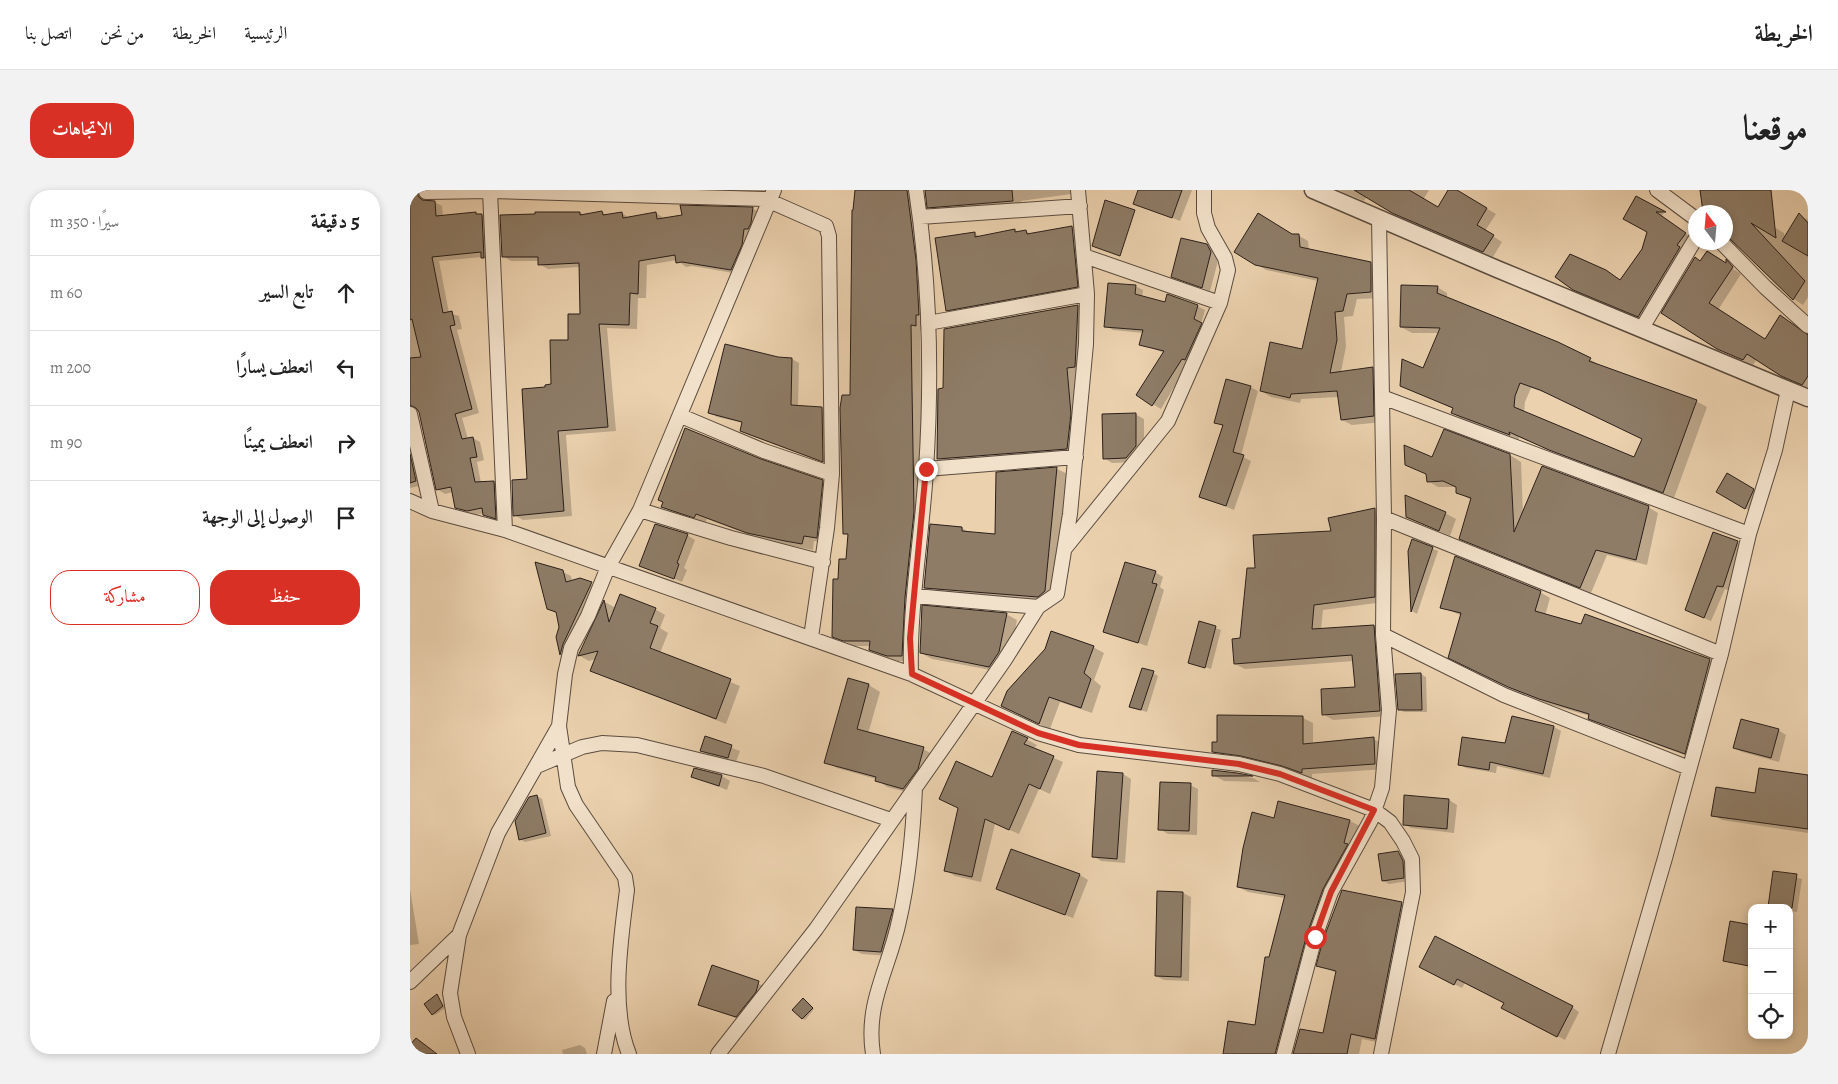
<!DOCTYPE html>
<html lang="ar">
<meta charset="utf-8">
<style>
body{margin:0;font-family:Alegreya,Amiri,serif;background:#f2f2f2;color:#222;direction:rtl}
.controls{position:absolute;right:15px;bottom:15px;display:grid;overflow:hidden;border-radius:10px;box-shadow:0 2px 8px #0003}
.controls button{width:45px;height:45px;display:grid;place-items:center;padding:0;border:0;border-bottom:1px solid #e0e0e0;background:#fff;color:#222;font:25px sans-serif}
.compass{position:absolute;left:1278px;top:15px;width:45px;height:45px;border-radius:50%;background:#fff;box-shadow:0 2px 8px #0003;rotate:344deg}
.stop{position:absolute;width:15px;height:15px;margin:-11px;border:4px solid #d93025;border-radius:50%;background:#fff}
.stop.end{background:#d93025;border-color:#fff;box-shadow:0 1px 5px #0008}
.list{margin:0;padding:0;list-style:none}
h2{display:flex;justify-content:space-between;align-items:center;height:65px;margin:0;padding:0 20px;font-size:21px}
h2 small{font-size:16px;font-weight:400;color:#767676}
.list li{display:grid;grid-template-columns:32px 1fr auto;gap:15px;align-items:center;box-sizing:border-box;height:75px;padding:0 20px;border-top:1px solid #e0e0e0}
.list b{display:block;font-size:19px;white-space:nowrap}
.list em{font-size:16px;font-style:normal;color:#767676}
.actions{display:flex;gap:10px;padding:15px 20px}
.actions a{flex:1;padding:11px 0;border:1px solid #d93025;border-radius:20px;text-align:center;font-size:18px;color:#d93025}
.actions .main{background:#d93025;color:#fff}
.icon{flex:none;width:28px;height:28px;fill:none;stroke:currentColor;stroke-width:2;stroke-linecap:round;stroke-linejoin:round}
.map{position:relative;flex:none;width:1398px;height:864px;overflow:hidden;direction:ltr;border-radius:20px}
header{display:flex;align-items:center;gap:30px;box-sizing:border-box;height:70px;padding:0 25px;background:#fff;border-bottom:1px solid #e0e0e0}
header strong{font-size:24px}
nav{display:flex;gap:28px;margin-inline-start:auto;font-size:18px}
.intro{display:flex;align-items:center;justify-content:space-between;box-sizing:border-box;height:120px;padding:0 30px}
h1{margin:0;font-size:35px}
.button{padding:12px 22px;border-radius:20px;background:#d93025;color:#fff;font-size:18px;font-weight:700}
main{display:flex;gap:30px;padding:0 30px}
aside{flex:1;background:#fff;border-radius:20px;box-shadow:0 2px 8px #0003}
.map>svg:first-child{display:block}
.shadow{fill:#0003;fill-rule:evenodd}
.building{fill:#8e7c67;stroke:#2a1f1a;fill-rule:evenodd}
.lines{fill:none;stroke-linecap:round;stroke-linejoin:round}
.minor-casing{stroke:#5a4c3f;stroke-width:16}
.tertiary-casing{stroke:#5a4c3f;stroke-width:19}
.minor{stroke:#f2e1ca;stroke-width:14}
.tertiary{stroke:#f2e1ca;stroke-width:16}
.route{stroke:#d93025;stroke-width:6}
</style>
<header>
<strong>الخريطة</strong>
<nav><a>الرئيسية</a><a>الخريطة</a><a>من نحن</a><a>اتصل بنا</a></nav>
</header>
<div class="intro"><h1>موقعنا</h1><a class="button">الاتجاهات</a></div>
<main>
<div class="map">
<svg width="1398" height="864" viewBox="0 0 1398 864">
<rect width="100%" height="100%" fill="#ebd1ae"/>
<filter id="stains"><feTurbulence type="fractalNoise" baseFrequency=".004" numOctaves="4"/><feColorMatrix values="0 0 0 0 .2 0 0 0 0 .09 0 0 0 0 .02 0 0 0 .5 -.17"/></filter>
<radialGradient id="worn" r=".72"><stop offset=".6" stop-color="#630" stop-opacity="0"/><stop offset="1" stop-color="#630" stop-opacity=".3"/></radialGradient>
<!-- shadow -->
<path class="shadow" d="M 0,0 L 19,0 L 14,8 L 16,11 L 24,12 L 32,16 L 33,26 L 65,23 L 80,30 L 80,71 L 72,67 L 29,71 L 39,123 L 49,126 L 52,139 L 47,140 L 69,223 L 52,228 L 58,249 L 63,248 L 70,252 L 74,270 L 67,272 L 71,293 L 84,292 L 91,297 L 93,332 L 82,329 L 74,323 L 66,325 L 54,322 L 46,317 L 43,302 L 35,304 L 27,299 L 10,221 L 1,222 L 0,226 Z
M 272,0 L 356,0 L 356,4 Z
M 447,0 L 502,4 L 516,140 L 510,140 L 513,328 L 502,471 L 488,471 L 471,465 L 461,459 L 461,456 L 444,456 L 423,446 L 429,391 L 437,370 L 439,346 L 434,343 L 441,207 Z
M 516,0 L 667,0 L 668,3 L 611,11 L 612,16 L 528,22 L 518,17 Z
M 730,0 L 782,0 L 770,31 L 725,13 Z
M 928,0 L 1019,0 L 1013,10 L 1028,19 L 1040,0 L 1045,0 L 1086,24 L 1075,41 L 1092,52 L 1083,67 L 993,28 L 957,6 L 954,11 Z
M 1292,0 L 1352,0 L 1364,37 L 1374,43 L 1375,48 L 1389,25 L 1398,30 L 1398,107 L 1393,115 L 1384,109 L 1322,49 L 1316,46 L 1316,22 L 1294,22 Z
M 1226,7 L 1254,23 L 1251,27 L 1285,50 L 1239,132 L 1163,99 L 1196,81 L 1211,90 L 1233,59 L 1239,42 Z
M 271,17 L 343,19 L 351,23 L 329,84 L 282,76 L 276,77 L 267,70 L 237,75 L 236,108 L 228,108 L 227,139 L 197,138 L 206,241 L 156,245 L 162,326 L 113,330 L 104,325 L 118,291 L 137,198 L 142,195 L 172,125 L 170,77 L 138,79 L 129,74 L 129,71 L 101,71 L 93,66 L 170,23 L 174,25 L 192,22 L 197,26 L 211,23 L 220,28 L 246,23 L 254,28 L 274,26 Z
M 662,37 L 672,43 L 678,102 L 548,126 L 537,120 L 564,43 L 571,47 L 605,40 L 608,42 L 616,41 L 621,44 Z
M 882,45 L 888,45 L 898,51 L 899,61 L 961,74 L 971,80 L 971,108 L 947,109 L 943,126 L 934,127 L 936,156 L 931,182 L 962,178 L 973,184 L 973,232 L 942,235 L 932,230 L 929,207 L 891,209 L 890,213 L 861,207 L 851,201 L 893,160 L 908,91 L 856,80 L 826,62 Z
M 797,56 L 805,60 L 809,67 L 800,101 L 763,86 Z
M 1307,68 L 1331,84 L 1308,120 L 1356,150 L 1398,145 L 1398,198 L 1382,191 L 1347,169 L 1343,175 L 1308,158 L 1291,73 Z
M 725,96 L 733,100 L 732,107 L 756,113 L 787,116 L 795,120 L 791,134 L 799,138 L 751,219 L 729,206 L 754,163 L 731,154 L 734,143 L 703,140 L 696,136 Z
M 1027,97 L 1037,103 L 1037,109 L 1180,169 L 1190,176 L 1286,211 L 1297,217 L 1264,308 L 1151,265 L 1109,247 L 1109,250 L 1052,229 L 1042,223 L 1044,219 L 991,196 L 1013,179 L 1029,143 L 1002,143 L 991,137 ZM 1121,198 L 1142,205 L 1234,250 L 1225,269 L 1114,223 L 1115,212 Z
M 668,116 L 676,120 L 673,181 L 665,182 L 668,229 L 665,263 L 536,273 L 528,269 L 534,200 Z
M 367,169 L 382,169 L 389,173 L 388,217 L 412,218 L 419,222 L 420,275 L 339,245 L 332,241 L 333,233 L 307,227 L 300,223 Z
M 840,197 L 848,201 L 831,266 L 841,271 L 824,320 L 791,306 L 814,237 L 806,232 Z
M 725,224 L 734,229 L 734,261 L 725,272 L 702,273 L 694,268 Z
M 0,236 L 13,295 L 0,298 Z
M 1100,265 L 1111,272 L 1113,325 L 1238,317 L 1248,323 L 1237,375 L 1197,365 L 1181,403 L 1061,354 L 1051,348 L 1061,310 L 1047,302 L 1047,298 L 1044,297 L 1028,297 L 1018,291 L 1018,285 L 997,274 L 1023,268 Z
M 350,270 L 412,291 L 423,298 L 417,353 L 404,351 L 403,360 L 350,349 L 297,329 L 295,333 L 263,323 L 253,317 Z
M 647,279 L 658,284 L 645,407 L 639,412 L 525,403 L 515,397 L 521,336 L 552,338 L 560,343 L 586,345 L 587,283 Z
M 1318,285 L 1348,303 L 1340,321 L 1308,302 Z
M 965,320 L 974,325 L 974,412 L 913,420 L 911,439 L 964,436 L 974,442 L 979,526 L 923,530 L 913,524 L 946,498 L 944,471 L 835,479 L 825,474 L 846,380 Z
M 1035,323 L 1046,329 L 1040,346 L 997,327 Z
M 1303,343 L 1335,356 L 1320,401 L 1315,399 L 1301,431 L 1284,424 Z
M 277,345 L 285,350 L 274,378 L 277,380 L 272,392 L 230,375 Z
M 1003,350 L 1028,361 L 1007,424 L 1002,421 L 999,361 Z
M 153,382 L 161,386 L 162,391 L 170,390 L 190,398 L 159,469 L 151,464 L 147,447 L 151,437 L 148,424 L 138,419 Z
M 745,382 L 753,387 L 750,397 L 754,400 L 737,456 L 694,441 Z
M 1130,402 L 1140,408 L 1135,426 L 1172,436 L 1175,425 L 1300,470 L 1310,476 L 1285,569 L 1190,534 L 1180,528 L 1180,526 L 1141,515 L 1109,502 L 1050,473 L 1052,426 L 1032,417 Z
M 195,412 L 204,417 L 205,421 L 245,419 L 255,425 L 250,438 L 258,443 L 250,463 L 330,496 L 316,534 L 182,480 L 186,469 L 179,471 L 170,466 Z
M 596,424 L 607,430 L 600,468 L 591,482 L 522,469 L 511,463 Z
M 790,433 L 811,440 L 801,479 L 780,472 Z
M 683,457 L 694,463 L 684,490 L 691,496 L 682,523 L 650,512 L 640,539 L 603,522 Z
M 743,483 L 748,486 L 737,522 L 726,519 L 721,516 Z
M 1011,484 L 1016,487 L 1017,522 L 994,522 L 989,519 Z
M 438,490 L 459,495 L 470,502 L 458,544 L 513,559 L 524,565 L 505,604 L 477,597 L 466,589 L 427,578 L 416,572 Z
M 893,528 L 903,533 L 903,554 L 963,549 L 974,554 L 975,579 L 902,584 L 902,588 L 842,571 L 814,567 L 804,561 Z
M 1144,537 L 1151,541 L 1140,588 L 1087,576 L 1086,583 L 1056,578 L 1049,574 Z
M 1368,540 L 1376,545 L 1369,572 L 1332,562 L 1324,558 Z
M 603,542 L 627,555 L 623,559 L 653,572 L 640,604 L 629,599 L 609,644 L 585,634 L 571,692 L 545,686 L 535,680 L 549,618 L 531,609 L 583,588 Z
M 296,548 L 330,561 L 326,572 L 299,565 L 291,561 Z
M 285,579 L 312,586 L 320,591 L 317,600 L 283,587 Z
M 803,581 L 843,588 L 850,592 L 814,591 L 803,585 Z
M 688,582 L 713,584 L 721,589 L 715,673 L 691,671 L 683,666 Z
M 1398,587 L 1398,643 L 1312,630 L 1303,625 L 1346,604 Z
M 780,595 L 788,599 L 787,645 L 758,644 L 750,639 Z
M 127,606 L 132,609 L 141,646 L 115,652 L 110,649 Z
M 1039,610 L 1047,615 L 1044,643 L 1001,638 L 993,633 Z
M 865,629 L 940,631 L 950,636 L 922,705 L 876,864 L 814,864 L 846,836 L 875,708 L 838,702 L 828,697 Z
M 988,663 L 994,666 L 998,675 L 999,691 L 979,694 L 973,691 Z
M 1364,682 L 1392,689 L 1387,722 L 1379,721 L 1379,718 L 1359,716 Z
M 670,685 L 678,690 L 663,728 L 587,699 Z
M 0,699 L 9,754 L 0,755 Z
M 773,703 L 781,707 L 779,791 L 754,790 L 746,786 Z
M 992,714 L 1002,720 L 976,854 L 952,849 L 949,864 L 884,864 L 914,845 L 927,783 L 908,775 Z
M 482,720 L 490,725 L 479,766 L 452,764 L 444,760 Z
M 1342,736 L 1342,777 L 1314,770 Z
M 303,777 L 357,797 L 334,831 L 290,815 Z
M 1018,781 L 1162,817 L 1169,822 L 1155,850 L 1100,822 L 1095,813 L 1055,793 L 1052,798 Z
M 27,806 L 35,818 L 25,825 L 22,824 Z
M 395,811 L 404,819 L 395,830 L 392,828 Z
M 170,855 L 175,858 L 177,864 L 153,864 L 152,860 Z"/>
<!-- building -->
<path class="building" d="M 0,0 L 8,0 L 8,6 L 12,10 L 25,11 L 26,26 L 66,22 L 66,24 L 72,24 L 74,68 L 71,68 L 71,62 L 22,67 L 33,123 L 42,121 L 45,135 L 40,136 L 62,219 L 45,224 L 52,249 L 63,247 L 67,267 L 60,268 L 65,292 L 84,291 L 86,329 L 73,325 L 72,318 L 57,321 L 45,318 L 41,297 L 26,300 L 9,222 L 6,218 L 0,215 L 0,168 L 11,167 L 2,129 L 0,130 Z
M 445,0 L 497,0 L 506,70 L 509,125 L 506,125 L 506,136 L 501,135 L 504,322 L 495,407 L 492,466 L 477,466 L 459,460 L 460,451 L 433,451 L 422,447 L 423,389 L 428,389 L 429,369 L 436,369 L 438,344 L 433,344 L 430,218 L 432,205 L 440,205 L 442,20 L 443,20 Z
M 515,0 L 602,0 L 603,11 L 517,18 Z
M 728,0 L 772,0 L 762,28 L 723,14 Z
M 944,0 L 999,0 L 1028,17 L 1038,0 L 1047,0 L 1077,18 L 1067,35 L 1084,45 L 1073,62 L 982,23 Z
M 1290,0 L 1361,0 L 1366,48 L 1341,33 L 1395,91 L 1383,110 L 1316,45 L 1316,22 L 1293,22 Z
M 1226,6 L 1256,22 L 1246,22 L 1276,43 L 1267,55 L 1270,57 L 1228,127 L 1163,100 L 1145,87 L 1160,64 L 1196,80 L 1210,90 L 1232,59 L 1237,42 L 1213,29 Z
M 695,10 L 725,20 L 710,66 L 682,56 Z
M 270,15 L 343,17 L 341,33 L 338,39 L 334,39 L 332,55 L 321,80 L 272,72 L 266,73 L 265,65 L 229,71 L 228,104 L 220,103 L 219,135 L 189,134 L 198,237 L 148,241 L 154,321 L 103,326 L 102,290 L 117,289 L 112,199 L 135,197 L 135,195 L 141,194 L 140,150 L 158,150 L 158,124 L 170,124 L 169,73 L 128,75 L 128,67 L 92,67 L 90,25 L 125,24 L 125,22 L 170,22 L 170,25 L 192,21 L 193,25 L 212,22 L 213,28 L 246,22 L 247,29 L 272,25 Z
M 848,23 L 882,44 L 889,44 L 890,57 L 961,72 L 961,102 L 937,104 L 933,121 L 925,122 L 927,150 L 920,183 L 963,177 L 964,226 L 931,230 L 927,201 L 881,204 L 880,208 L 850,201 L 860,152 L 892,159 L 908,88 L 845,75 L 824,62 Z
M 1389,23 L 1398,33 L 1398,66 L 1372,51 Z
M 662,36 L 668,97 L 536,121 L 525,48 L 565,42 L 565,47 L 605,39 L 605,42 L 616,40 L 617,44 Z
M 771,48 L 797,54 L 801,62 L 792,98 L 761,87 Z
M 1297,61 L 1316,73 L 1316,69 L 1323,77 L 1299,113 L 1355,149 L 1370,125 L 1398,145 L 1398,186 L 1392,195 L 1371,186 L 1337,164 L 1333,170 L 1307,159 L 1251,123 L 1285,67 L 1290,71 Z
M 698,93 L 726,95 L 725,104 L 755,112 L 757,104 L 788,115 L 784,129 L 792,133 L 775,170 L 772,169 L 742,216 L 726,205 L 754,161 L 729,155 L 733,140 L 694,137 Z
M 991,95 L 1028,96 L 1027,103 L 1148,152 L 1181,168 L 1179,171 L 1287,210 L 1253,303 L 1139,260 L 1099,242 L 1100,245 L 1041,223 L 1043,218 L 990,196 L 992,169 L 1013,178 L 1030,138 L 990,137 ZM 1110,193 L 1130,200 L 1232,249 L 1224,267 L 1104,217 L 1105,206 Z
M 668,115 L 665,177 L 657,178 L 661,224 L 657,259 L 527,269 L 528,199 L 533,198 L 534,139 Z
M 315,154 L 368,167 L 382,168 L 381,215 L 412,217 L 413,272 L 330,241 L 332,232 L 298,223 Z
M 816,189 L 841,196 L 823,262 L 834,265 L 816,316 L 789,307 L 813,235 L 804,233 Z
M 726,223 L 726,256 L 716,268 L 693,269 L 692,224 Z
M 275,238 L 351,269 L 413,290 L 407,348 L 394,346 L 392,354 L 375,351 L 337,343 L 286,324 L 284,328 L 251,317 L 253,312 L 248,310 Z
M 1034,239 L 1100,264 L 1104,342 L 1132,276 L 1239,316 L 1226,370 L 1186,360 L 1170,398 L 1049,349 L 1061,308 L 1046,303 L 1046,297 L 1033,291 L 1017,292 L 1016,284 L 995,275 L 994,255 L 1022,267 Z
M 0,264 L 6,291 L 0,293 Z
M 647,277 L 635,401 L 628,407 L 514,398 L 520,334 L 552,337 L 552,341 L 585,344 L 586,282 Z
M 1317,283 L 1344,299 L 1335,319 L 1306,302 Z
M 995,305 L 1036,322 L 1029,341 L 996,327 Z
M 965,318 L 965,407 L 904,415 L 902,439 L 964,435 L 970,521 L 912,525 L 911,499 L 945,497 L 942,465 L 824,474 L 822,449 L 830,448 L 837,378 L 845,378 L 843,345 L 921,341 L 918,328 Z
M 245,334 L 278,344 L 267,373 L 269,374 L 264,389 L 229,376 Z
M 1303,342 L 1328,351 L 1313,397 L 1307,396 L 1294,428 L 1275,420 Z
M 1002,349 L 1023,357 L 1001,422 L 998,361 Z
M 1045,366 L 1131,401 L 1125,421 L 1171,434 L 1175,424 L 1300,469 L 1275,564 L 1178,529 L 1179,524 L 1129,509 L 1098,497 L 1038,468 L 1051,423 L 1030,418 Z
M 125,372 L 153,380 L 156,392 L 170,388 L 182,392 L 153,454 L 150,465 L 146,447 L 149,437 L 146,422 L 137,419 Z
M 715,372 L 746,381 L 742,393 L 747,394 L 728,453 L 693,442 Z
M 210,404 L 246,418 L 240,433 L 248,436 L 240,458 L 321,489 L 306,529 L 180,481 L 188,461 L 168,466 L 194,410 L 199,432 Z
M 512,415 L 597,423 L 589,462 L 579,477 L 510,463 Z
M 789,431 L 806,436 L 795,478 L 778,473 Z
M 641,441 L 684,456 L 674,483 L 681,489 L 671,518 L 639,507 L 629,534 L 591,516 L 597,501 L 635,459 Z
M 732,478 L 744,481 L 731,520 L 719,517 Z
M 1011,483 L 1012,520 L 988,520 L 985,484 Z
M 438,488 L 459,494 L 447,539 L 514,557 L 508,579 L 493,599 L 465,591 L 466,587 L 414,573 Z
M 807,525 L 893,526 L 893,554 L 964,547 L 965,574 L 892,579 L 892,583 L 872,576 L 831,566 L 802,562 L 802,552 L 807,552 Z
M 1102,526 L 1144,536 L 1133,584 L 1080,572 L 1079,580 L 1048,575 L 1052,547 L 1095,553 Z
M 1331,529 L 1369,539 L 1361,568 L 1323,558 Z
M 602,541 L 618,548 L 614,554 L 644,566 L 630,599 L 619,594 L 599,640 L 575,629 L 562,687 L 534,681 L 548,618 L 529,609 L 546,571 L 582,587 Z
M 295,546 L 322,555 L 318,568 L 290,561 Z
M 284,578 L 312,585 L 309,596 L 281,587 Z
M 1349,578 L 1398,585 L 1398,639 L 1301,626 L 1306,597 L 1345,603 Z
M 802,580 L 827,583 L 843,586 L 802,586 Z
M 687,581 L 713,583 L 707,669 L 682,667 Z
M 750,592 L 781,593 L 779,641 L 748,640 Z
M 127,605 L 136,643 L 109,650 L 105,631 L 119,607 Z
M 994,605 L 1039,609 L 1037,639 L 993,635 Z
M 868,611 L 940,630 L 934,653 L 938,654 L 913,699 L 897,744 L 865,864 L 813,864 L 818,831 L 845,835 L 855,767 L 859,767 L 875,705 L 827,697 L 833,658 L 842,622 L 864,628 Z
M 601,659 L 670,684 L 655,725 L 586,699 Z
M 988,661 L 993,671 L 994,688 L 972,691 L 968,664 Z
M 1363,681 L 1387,684 L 1382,718 L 1358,717 Z
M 932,700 L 992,712 L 965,849 L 941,844 L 937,864 L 883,864 L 890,839 L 913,843 L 926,781 L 906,776 L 913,750 Z
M 747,701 L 773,702 L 771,787 L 745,786 Z
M 446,717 L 483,719 L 471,762 L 443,760 Z
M 1320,731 L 1342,735 L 1342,760 L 1339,776 L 1313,771 Z
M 1025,746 L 1163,816 L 1147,847 L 1091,818 L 1094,813 L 1047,789 L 1044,795 L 1009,777 Z
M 302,775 L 349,791 L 346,802 L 326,827 L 288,815 Z
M 27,804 L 33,816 L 22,825 L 14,814 Z
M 393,808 L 403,818 L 392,829 L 382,820 Z
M 6,848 L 27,864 L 0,864 L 0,855 Z"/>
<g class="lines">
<!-- minor casing -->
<g class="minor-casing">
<path id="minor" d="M 1247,0 L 1286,29
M 80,1 L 95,340
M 16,2 L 80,1 L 355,9 L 416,36 L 419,46 L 422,284 L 417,338 L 401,447
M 510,27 L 670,16
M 1311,52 L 1355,97 L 1398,136
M 674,66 L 810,113
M 518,133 L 677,104
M 1232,138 L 1286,48
M 972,207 L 1339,344
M 0,224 L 22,321
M 271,226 L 354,261 L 422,284
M 516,279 L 666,267
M 0,311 L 22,321 L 95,340 L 501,484 L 628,543 L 669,555 L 829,574 L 870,584 L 964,620 L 980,632 L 993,651 L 1002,669 L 1003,702 L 971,864
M 230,320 L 321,348 L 413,372
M 974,328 L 1311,464
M 656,357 L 758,231 L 810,113 L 818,80 L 815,68 L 798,38 L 794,23 L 794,0
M 505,406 L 628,417
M 973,445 L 1094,505 L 1279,578
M 501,484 C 499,416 512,348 516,280 C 522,187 520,92 506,0
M 149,536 L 158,597 L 166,615 L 215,687 L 217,700 C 211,749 200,817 219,864
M 127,576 L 172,557 L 192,553 L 227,555 L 354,586 L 481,630
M 49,745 L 40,803 L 44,827 L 58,864
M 0,792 L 49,745 L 88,643 L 149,536 L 155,484 L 161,458 L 178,426 L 198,377 L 230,320 L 364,0
M 194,864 L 204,811
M 308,864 L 406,739 L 594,471 L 628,417 L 647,404 L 660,324 L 676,154 L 677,104 L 668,0
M 463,864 C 455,813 479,779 489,731 C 499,688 503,644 505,599
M 874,864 L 905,747 L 921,702 L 961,630 L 972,598 L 979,520 L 973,445 L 974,328 L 969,28
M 1198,864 L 1255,668 L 1311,464 L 1339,344 L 1365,260 L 1378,200"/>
</g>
<!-- tertiary casing -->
<g class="tertiary-casing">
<path id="tertiary" d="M 903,0 L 1087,79 L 1398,208"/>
</g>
<!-- minor -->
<use href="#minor" class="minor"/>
<!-- tertiary -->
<use href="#tertiary" class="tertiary"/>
</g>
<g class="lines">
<!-- route -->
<path class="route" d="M 516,279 L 500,448 L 502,484 L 628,543 L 669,555 L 829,574 L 870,584 L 964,620 L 921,702 L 905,747"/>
</g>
<rect width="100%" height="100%" filter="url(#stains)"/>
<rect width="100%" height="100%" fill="url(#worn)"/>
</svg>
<div class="controls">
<button>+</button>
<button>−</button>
<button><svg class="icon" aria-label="locate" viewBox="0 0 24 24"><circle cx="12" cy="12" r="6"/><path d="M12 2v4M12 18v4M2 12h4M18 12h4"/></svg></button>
</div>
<svg class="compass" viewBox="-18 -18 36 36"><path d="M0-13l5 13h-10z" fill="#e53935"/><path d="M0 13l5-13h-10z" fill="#767676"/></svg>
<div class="stop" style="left:905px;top:747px"></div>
<div class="stop end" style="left:516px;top:279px"></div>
</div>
<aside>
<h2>5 دقيقة<small>سيرًا · 350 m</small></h2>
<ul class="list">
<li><svg class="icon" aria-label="ahead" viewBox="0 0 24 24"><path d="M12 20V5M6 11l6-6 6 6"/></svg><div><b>تابع السير</b></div><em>60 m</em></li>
<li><svg class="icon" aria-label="left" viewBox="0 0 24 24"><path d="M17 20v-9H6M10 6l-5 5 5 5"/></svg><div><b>انعطف يسارًا</b></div><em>200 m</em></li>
<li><svg class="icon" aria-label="right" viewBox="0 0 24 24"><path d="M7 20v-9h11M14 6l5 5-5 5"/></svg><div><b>انعطف يمينًا</b></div><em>90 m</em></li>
<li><svg class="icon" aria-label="arrive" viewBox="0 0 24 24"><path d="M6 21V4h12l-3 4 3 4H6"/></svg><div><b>الوصول إلى الوجهة</b></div></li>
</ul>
<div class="actions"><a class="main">حفظ</a><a>مشاركة</a></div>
</aside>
</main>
